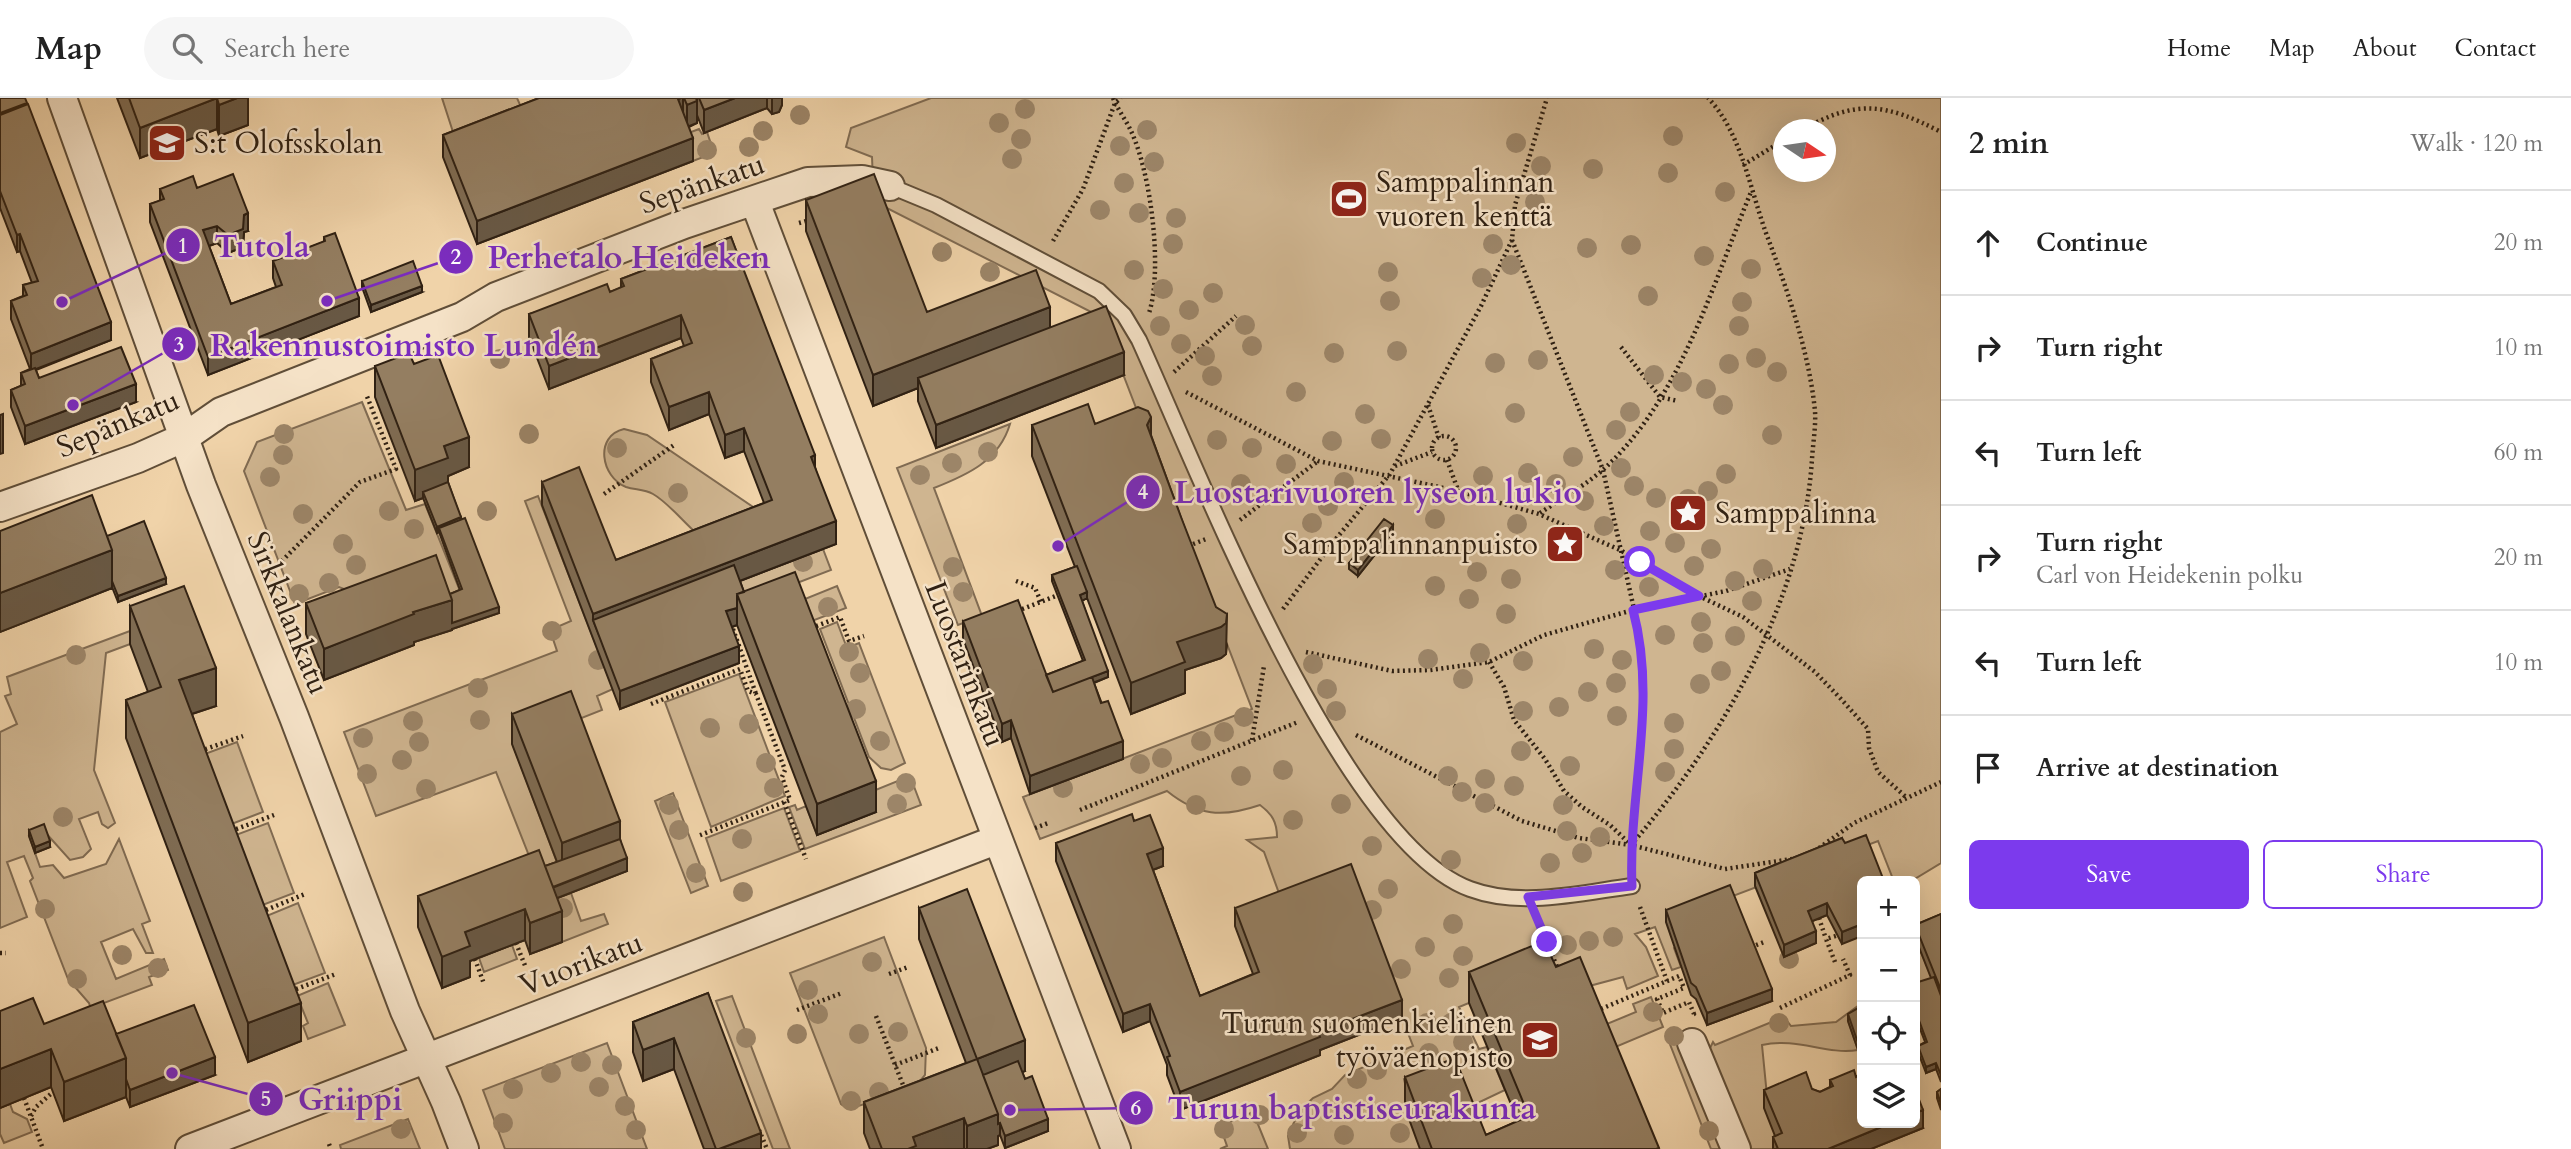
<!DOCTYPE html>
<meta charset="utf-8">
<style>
body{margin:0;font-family:Cardo,serif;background:#f6f6f6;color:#222}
.controls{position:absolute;right:21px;bottom:21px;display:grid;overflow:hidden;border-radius:10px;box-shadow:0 7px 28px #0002}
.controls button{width:63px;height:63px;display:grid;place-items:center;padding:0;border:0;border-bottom:2px solid #e0e0e0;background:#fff;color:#222;font:35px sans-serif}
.compass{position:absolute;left:1773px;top:21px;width:63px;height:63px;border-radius:50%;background:#fff;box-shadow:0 7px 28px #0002;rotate:103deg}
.stop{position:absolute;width:21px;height:21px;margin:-16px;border:5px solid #7c3aed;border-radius:50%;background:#fff}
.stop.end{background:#7c3aed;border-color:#fff;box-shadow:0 2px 7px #0008}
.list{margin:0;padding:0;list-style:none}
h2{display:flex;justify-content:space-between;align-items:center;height:91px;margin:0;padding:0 28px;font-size:30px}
h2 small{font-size:23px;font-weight:400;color:#767676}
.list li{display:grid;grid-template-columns:46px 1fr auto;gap:21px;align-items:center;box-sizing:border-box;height:105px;padding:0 28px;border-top:2px solid #e0e0e0}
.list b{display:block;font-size:26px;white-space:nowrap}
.list p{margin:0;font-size:23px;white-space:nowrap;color:#767676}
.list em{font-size:23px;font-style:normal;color:#767676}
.actions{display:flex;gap:14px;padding:21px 28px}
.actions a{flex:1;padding:16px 0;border:2px solid #7c3aed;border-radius:10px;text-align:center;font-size:24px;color:#7c3aed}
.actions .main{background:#7c3aed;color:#fff}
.icon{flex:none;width:38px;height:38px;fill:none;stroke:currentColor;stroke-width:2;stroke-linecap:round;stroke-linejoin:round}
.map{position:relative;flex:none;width:1941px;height:1051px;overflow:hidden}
header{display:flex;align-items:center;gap:42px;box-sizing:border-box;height:98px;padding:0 35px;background:#fff;border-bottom:2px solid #e0e0e0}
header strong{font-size:33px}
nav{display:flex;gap:38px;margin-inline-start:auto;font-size:24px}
.search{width:490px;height:63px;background:#f6f6f6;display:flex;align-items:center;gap:18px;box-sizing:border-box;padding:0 24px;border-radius:38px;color:#767676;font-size:26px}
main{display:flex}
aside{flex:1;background:#fff}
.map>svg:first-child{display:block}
.green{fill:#cfb590;stroke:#806b52;stroke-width:2;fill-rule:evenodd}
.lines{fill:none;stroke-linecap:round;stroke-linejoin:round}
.lane-casing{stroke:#604e38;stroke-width:18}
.street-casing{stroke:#604e38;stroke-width:32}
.path{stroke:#302113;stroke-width:4.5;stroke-dasharray:2 3.5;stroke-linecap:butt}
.lane{stroke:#f5e2c7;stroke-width:14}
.street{stroke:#f5e2c7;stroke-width:28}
.tree{fill:#9c8568}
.wall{fill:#7f6c53;stroke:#302113;stroke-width:2}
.shaded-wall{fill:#685844;stroke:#302113;stroke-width:2}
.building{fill:#947e61;stroke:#302113;stroke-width:2}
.route{stroke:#7c3aed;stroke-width:9}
.labels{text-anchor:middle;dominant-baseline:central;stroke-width:5;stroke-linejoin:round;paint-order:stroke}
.poi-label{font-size:30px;fill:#302113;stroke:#f5e2c7;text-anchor:start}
.street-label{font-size:30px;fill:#302113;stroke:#f5e2c7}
.leader{fill:none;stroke:#7b2cbf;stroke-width:2.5}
.callout-dot{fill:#7b2cbf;stroke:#f5e2c7;stroke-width:2.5}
.mark-label{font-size:21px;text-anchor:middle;font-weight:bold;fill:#fff}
.callout-label{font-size:32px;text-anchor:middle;font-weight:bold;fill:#7b2cbf;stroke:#f5e2c7;stroke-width:5;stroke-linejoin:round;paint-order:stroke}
</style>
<header>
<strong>Map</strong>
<div class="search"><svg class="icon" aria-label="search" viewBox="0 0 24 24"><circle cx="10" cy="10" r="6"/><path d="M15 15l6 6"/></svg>Search here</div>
<nav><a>Home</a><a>Map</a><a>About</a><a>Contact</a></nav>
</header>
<main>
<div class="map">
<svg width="1941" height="1051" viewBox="0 0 1941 1051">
<rect width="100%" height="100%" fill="#f0d3a9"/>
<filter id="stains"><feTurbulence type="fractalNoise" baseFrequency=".00286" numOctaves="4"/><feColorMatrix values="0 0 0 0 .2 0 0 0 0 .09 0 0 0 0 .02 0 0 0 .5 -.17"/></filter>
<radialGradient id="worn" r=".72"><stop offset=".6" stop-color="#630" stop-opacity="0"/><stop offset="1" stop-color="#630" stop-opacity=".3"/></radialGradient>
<!-- green -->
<path class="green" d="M 442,0 L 517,0 L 521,9 L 453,34 Z
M 931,0 L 1941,0 L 1941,765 L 1913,782 L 1893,781 L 1878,743 L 1730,799 L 1674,850 L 1681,869 L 1672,872 L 1655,829 L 1635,836 L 1646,849 L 1658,878 L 1627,891 L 1623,879 L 1578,891 L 1566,865 L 1459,909 L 1479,951 L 1487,949 L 1505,992 L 1463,1012 L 1436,968 L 1404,981 L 1421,1051 L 1290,1051 L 1288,1038 L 1299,1013 L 1313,1000 L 1332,991 L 1345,977 L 1413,948 L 1402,920 L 1284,809 L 1264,754 L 1247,742 L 1277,739 C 1277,724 1272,716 1260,707 C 1222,720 1198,718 1167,693 L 1040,741 L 1023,699 L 1252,611 L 1101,219 L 881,107 L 874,107 L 872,59 L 846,49 L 851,30 ZM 1784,32 L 1826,32 L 1826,74 L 1784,74 Z
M 699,31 L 702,36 L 707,34 L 714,55 L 693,63 L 683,37 Z
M 362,304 L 406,412 L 425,406 L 462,498 L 355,518 L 344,491 L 339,489 L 295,506 L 244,373 L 257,344 Z
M 1010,326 C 999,363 967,377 934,390 L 982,518 L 958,527 L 897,370 Z
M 624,331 L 647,337 L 756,411 L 694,433 C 681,421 667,404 653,396 C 644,391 635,392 626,389 C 601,379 594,338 624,331 Z
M 538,398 L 613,591 L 597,598 L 602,612 L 513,647 L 561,775 L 539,783 L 496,674 L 376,718 L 344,634 L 557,553 L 550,532 L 571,523 L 525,403 Z
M 823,451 L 831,472 L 742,506 L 734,485 Z
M 837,488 L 846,510 L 804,526 L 795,505 Z
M 186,512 L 184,526 L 106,555 L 94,672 L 115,725 L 108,730 L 102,726 L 98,714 L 79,721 L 91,751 L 83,759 L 70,762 L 44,733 L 29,738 L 40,769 L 53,767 L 64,780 L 106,766 L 119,741 L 150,823 L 142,826 L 153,855 L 146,855 L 133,831 L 101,844 L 116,881 L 164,861 L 168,872 L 149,879 L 152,887 L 101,906 L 92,914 L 89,905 L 68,881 L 30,783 L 33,780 L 24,758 L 7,764 L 27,819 L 0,830 L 0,634 L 17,626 L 5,598 L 11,596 L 7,579 Z
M 837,524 L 847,550 L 859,545 L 905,665 L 891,672 L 881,670 L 869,659 L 820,531 Z
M 739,576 L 785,698 L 711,729 L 665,604 Z
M 237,644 L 263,714 L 229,727 L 202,657 Z
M 910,678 L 921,707 L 805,751 L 789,709 L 795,707 L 797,712 L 806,708 L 817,737 L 875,714 L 868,695 Z
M 673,695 L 708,788 L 691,795 L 655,703 Z
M 784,710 L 800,753 L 721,783 L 706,740 Z
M 268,725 L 294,795 L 260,808 L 233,738 Z
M 571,795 L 581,823 L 604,816 L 608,826 L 562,844 L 547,804 Z
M 298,805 L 325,875 L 290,888 L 264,819 Z
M 884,839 L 926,950 L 925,977 L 916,988 L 902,995 L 848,1011 L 841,1006 L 790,875 Z
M 512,847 L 517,861 L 484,874 L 479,860 Z
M 1921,854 L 1934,885 L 1915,891 L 1915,856 Z
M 328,885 L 345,927 L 308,941 L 303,928 L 308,925 L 297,898 Z
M 732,898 L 790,1051 L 773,1051 L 716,903 Z
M 1651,899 L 1663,929 L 1606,953 L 1597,930 L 1636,914 L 1633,906 Z
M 1862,905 L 1862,915 L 1848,923 L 1858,952 C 1825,957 1798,939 1762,947 L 1768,1008 L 1781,1051 L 1741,1051 L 1706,958 L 1713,944 L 1715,947 L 1784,919 L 1791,928 L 1836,924 Z
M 1677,932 L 1723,1051 L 1711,1051 L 1666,936 Z
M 607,945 L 647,1051 L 505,1051 L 483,992 Z
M 10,1006 L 13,1014 L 27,1021 L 32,1034 L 4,1045 L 0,1036 L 0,1010 Z
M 1253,1014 L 1268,1051 L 1220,1051 L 1227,1048 L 1220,1028 Z
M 408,1021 L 420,1051 L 341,1051 L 340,1047 Z"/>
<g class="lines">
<!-- lane casing -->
<g class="lane-casing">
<path id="lane" d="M 890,88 L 936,107 L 1099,193 L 1124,217 L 1139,242 C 1197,369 1341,744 1470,791 C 1521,810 1580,795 1632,788"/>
</g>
<!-- street casing -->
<g class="street-casing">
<path id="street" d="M 62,0 L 201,387 L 294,619 L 405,913 L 446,1004 L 464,1051
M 755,104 L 1116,1051
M 0,409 L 138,360 L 185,339 L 221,314 L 462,219 L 496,199 L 684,126 L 808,84 L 862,82 L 890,88
M 1692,945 L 1736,1051
M 190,1051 L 996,742"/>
</g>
<!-- path -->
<path class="path" d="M 1113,0 C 1118,12 1126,22 1131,33 C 1151,75 1163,172 1149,215
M 1802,32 C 1857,1 1885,5 1941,34
M 1743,67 L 1784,42
M 799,125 L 810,122
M 1512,142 L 1603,372 L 1638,529 L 1644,617 L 1631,766
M 1053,143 L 1083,91 L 1115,5 L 1121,0
M 1621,249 L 1660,299 L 1678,303
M 1174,274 L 1236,218
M 1186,294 L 1318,363 L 1458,393 L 1539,416 L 1620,452 L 1699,498 L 1743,519 L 1815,574 L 1841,601 L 1868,631 L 1869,650 L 1878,674 L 1907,700
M 1428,307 L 1439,340
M1432 350a12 12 0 1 1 24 0a12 12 0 1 1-24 0Z
M 1447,362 L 1458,392
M 1395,368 L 1432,354
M 604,396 L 674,347
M 1540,415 C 1561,401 1586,387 1605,370 C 1681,299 1712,188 1751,94
M 1240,422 L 1318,363
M 1188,448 L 1206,441
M 274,471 L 360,384 L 396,371 L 366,296
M 1016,483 L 1035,490 L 1041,504
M 1283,511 L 1334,443 L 1390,376 L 1481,208 L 1512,142 L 1515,107 L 1547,0
M 1017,513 L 1061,496
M 811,530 L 840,519 L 849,543 L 864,538
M 733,531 L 756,596
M 1306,554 L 1392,573 L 1430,572 L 1489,564 L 1544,537 L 1633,512 L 1726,493 L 1790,471
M 1489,564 L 1504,589 L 1514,622 L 1545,661 L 1564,693 L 1582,709 L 1610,727 L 1630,746
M 651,606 L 740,571 L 748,593 L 756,596 L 785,672 L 782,679 L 790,702 L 698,738
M 1356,637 L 1522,723 L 1579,740 L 1631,747 L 1725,771 L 1792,761
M 1252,642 L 1264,568
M 200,653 L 243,638
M 784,704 L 806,761
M 1080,712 L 1298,624
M 1035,730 L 1048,725
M 231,733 L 274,717
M 1631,747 C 1722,642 1803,502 1812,361 C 1813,345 1816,328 1815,313 C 1809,253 1787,191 1766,135 C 1750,91 1741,34 1708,0
M 1819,750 L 1854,725 L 1941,684
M 1640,809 L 1667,883
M 261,814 L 305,796
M 1819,820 L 1826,841
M 1537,821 L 1558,871
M 516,845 L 526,870
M 1751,849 L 1764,844
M 0,855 L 6,855
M 475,861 L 484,886
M 1835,864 L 1826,841 L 1839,837
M 889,876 L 908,869
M 291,893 L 336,876
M 1780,910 L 1850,877 L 1843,861
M 797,912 L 842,895
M 1596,913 L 1679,878 L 1684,890 L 1657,901 L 1663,915 L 1689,904 L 1694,916 L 1691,917
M 876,918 L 905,992
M 895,967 L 939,950
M 24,1000 L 43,1051
M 31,1018 L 36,1009 L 53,994
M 759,1032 L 767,1051
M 329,1046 L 331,1051"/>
<!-- lane -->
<use href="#lane" class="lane"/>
<!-- street -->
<use href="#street" class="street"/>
</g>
<!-- trees -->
<g class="tree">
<circle cx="1025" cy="11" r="10"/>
<circle cx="800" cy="17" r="10"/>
<circle cx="999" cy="25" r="10"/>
<circle cx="1147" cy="32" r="10"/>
<circle cx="763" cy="33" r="10"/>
<circle cx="1673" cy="38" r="10"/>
<circle cx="1021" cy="41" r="10"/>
<circle cx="1516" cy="45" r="10"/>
<circle cx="1120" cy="48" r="10"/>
<circle cx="749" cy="49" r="10"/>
<circle cx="707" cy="52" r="10"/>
<circle cx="1012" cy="61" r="10"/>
<circle cx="1154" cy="64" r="10"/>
<circle cx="1541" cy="68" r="10"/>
<circle cx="1593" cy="71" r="10"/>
<circle cx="1668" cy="75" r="10"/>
<circle cx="1124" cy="85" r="10"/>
<circle cx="1725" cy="94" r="10"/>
<circle cx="1535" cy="104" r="10"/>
<circle cx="1100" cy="112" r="10"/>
<circle cx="1139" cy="115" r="10"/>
<circle cx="1176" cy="120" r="10"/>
<circle cx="1173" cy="146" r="10"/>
<circle cx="1493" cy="146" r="10"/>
<circle cx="1631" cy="147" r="10"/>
<circle cx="1587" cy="150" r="10"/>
<circle cx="942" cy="154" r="10"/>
<circle cx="1704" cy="158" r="10"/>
<circle cx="1511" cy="167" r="10"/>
<circle cx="1751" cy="171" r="10"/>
<circle cx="1134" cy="172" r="10"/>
<circle cx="990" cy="174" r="10"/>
<circle cx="1388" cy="174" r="10"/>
<circle cx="1482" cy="180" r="10"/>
<circle cx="1163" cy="191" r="10"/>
<circle cx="1213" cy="195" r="10"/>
<circle cx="1648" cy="198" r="10"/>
<circle cx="1390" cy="203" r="10"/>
<circle cx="1742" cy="204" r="10"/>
<circle cx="1189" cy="212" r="10"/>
<circle cx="1245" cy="227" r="10"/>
<circle cx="1160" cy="228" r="10"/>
<circle cx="1739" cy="228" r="10"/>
<circle cx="1181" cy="246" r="10"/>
<circle cx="1252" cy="248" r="10"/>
<circle cx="1397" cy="253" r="10"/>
<circle cx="1334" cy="255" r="10"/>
<circle cx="1205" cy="258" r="10"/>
<circle cx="1756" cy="260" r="10"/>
<circle cx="500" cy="261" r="10"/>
<circle cx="1538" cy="262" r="10"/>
<circle cx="1495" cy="265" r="10"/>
<circle cx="1729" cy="266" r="10"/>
<circle cx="1777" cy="274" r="10"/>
<circle cx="1654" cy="277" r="10"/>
<circle cx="1212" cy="278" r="10"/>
<circle cx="1682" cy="284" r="10"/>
<circle cx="1706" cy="291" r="10"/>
<circle cx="1296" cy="294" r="10"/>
<circle cx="1723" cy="307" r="10"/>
<circle cx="1630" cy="314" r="10"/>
<circle cx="1515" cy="315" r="10"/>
<circle cx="1365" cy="316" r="10"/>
<circle cx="1616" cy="332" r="10"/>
<circle cx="284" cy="336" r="10"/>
<circle cx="529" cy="336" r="10"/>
<circle cx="1772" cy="337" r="10"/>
<circle cx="1381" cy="341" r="10"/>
<circle cx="1217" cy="342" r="10"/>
<circle cx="1332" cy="343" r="10"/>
<circle cx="617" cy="350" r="10"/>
<circle cx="1252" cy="350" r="10"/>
<circle cx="988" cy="354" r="10"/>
<circle cx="283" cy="357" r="10"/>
<circle cx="1573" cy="359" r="10"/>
<circle cx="952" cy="365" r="10"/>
<circle cx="1286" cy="366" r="10"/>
<circle cx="1621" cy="370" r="10"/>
<circle cx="1528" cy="375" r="10"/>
<circle cx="1726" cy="376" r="10"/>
<circle cx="920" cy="377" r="10"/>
<circle cx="1483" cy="378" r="10"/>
<circle cx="270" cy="379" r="10"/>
<circle cx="1344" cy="384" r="10"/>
<circle cx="1241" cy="386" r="10"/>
<circle cx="1556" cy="386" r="10"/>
<circle cx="1634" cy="388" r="10"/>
<circle cx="1708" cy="393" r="10"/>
<circle cx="678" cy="395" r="10"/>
<circle cx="1656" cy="400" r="10"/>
<circle cx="1688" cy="401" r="10"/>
<circle cx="1584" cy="403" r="10"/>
<circle cx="1328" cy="408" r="10"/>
<circle cx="389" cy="413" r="10"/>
<circle cx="487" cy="413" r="10"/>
<circle cx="303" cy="416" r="10"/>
<circle cx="1435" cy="421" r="10"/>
<circle cx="1312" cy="425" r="10"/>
<circle cx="1517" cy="426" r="10"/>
<circle cx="1604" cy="428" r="10"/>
<circle cx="414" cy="431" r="10"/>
<circle cx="1650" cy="433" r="10"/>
<circle cx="1675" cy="445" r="10"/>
<circle cx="343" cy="446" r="10"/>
<circle cx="1711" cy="451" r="10"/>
<circle cx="803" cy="464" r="10"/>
<circle cx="356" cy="467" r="10"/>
<circle cx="1694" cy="468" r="10"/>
<circle cx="953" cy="469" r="10"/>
<circle cx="1763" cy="471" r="10"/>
<circle cx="1615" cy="472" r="10"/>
<circle cx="1477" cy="474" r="10"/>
<circle cx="1511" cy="481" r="10"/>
<circle cx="1735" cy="483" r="10"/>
<circle cx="329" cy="485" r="10"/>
<circle cx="1435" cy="488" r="10"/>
<circle cx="1649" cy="489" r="10"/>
<circle cx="963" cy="494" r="10"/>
<circle cx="299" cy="496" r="10"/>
<circle cx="1469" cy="501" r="10"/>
<circle cx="1752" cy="503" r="10"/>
<circle cx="828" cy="509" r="10"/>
<circle cx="1506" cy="516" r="10"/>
<circle cx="1701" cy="524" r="10"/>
<circle cx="552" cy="533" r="10"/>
<circle cx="1665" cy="537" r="10"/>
<circle cx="1735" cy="538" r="10"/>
<circle cx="1703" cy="545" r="10"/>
<circle cx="1594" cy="551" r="10"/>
<circle cx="849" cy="554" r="10"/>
<circle cx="1480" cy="555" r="10"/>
<circle cx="76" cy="557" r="10"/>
<circle cx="1428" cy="561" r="10"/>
<circle cx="598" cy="562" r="10"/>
<circle cx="1622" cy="562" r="10"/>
<circle cx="1523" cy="563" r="10"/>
<circle cx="1313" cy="566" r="10"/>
<circle cx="1721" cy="573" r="10"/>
<circle cx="860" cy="575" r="10"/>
<circle cx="1463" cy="581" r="10"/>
<circle cx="1616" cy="585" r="10"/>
<circle cx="1700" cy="586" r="10"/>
<circle cx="478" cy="590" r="10"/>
<circle cx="1327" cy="591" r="10"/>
<circle cx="1588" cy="594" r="10"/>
<circle cx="1559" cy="609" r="10"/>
<circle cx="856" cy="611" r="10"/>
<circle cx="1336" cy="613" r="10"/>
<circle cx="1523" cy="613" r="10"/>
<circle cx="1617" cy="618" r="10"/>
<circle cx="1244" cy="619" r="10"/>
<circle cx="480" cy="622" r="10"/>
<circle cx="413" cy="623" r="10"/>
<circle cx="1674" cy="625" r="10"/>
<circle cx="749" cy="626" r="10"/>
<circle cx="710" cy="630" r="10"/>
<circle cx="1224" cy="634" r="10"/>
<circle cx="363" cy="640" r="10"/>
<circle cx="880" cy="643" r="10"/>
<circle cx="1201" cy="643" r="10"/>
<circle cx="419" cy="644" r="10"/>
<circle cx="1674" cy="651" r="10"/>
<circle cx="1521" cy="653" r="10"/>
<circle cx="1162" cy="660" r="10"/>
<circle cx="402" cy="662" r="10"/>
<circle cx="766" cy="665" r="10"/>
<circle cx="1140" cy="666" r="10"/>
<circle cx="1570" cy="668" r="10"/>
<circle cx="1283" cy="672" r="10"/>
<circle cx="1665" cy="674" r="10"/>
<circle cx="367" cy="676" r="10"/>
<circle cx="1241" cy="678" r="10"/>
<circle cx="1448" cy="678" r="10"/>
<circle cx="1485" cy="681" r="10"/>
<circle cx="906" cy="685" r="10"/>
<circle cx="1514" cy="688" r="10"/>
<circle cx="774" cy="690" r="10"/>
<circle cx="1063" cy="690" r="10"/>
<circle cx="426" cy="691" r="10"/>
<circle cx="1462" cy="694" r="10"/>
<circle cx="1485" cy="705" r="10"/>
<circle cx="897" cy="706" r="10"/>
<circle cx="1341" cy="706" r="10"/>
<circle cx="669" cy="707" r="10"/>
<circle cx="1196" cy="707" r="10"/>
<circle cx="1563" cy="707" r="10"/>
<circle cx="63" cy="719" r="10"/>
<circle cx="1293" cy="722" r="10"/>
<circle cx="679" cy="732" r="10"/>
<circle cx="1567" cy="733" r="10"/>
<circle cx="1600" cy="739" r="10"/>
<circle cx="742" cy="741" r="10"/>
<circle cx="1372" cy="748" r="10"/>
<circle cx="1582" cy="755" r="10"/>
<circle cx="1451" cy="762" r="10"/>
<circle cx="1550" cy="765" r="10"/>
<circle cx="696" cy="775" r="10"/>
<circle cx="1388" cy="791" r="10"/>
<circle cx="743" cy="794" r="10"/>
<circle cx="563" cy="810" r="10"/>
<circle cx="45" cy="811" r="10"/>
<circle cx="1372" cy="812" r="10"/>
<circle cx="1453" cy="826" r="10"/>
<circle cx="1613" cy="839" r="10"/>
<circle cx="1589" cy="843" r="10"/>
<circle cx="1567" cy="847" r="10"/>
<circle cx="1425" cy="849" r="10"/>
<circle cx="122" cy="857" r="10"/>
<circle cx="1463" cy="858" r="10"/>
<circle cx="1789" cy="861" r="10"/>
<circle cx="872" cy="864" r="10"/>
<circle cx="158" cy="870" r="10"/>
<circle cx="1401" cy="871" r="10"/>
<circle cx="1449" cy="880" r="10"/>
<circle cx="77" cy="881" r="10"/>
<circle cx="808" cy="892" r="10"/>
<circle cx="1653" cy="914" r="10"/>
<circle cx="818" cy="916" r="10"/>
<circle cx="1427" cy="925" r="10"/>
<circle cx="1451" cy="925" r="10"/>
<circle cx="1779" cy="925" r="10"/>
<circle cx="898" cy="934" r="10"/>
<circle cx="797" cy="936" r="10"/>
<circle cx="859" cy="936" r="10"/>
<circle cx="1674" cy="938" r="10"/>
<circle cx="746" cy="940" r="10"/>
<circle cx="1463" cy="944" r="10"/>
<circle cx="1429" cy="955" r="10"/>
<circle cx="581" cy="964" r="10"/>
<circle cx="612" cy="967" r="10"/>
<circle cx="1377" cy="972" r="10"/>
<circle cx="551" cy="975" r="10"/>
<circle cx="1357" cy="981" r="10"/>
<circle cx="599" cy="989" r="10"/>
<circle cx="513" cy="991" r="10"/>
<circle cx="879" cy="994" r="10"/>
<circle cx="851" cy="1003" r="10"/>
<circle cx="625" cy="1008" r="10"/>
<circle cx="1260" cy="1017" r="10"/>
<circle cx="503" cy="1025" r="10"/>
<circle cx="401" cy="1031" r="10"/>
<circle cx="1224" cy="1031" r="10"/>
<circle cx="636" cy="1032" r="10"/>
<circle cx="1709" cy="1033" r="10"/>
<circle cx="1297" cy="1035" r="10"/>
<circle cx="1400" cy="1035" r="10"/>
<circle cx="1344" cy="1037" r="10"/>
</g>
<!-- wall -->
<path class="wall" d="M 0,0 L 27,6 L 111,242 L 36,272 L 39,280 L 136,304 L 25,346 L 11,309 L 11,292 L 21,288 L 21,275 L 30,271 L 11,221 L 11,203 L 23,198 L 23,187 L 32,185 L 20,153 L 17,154 L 0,110 Z
M 117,0 L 248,0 L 248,27 L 219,38 L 217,31 L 140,60 Z
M 539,0 L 782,0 L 782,7 L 779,14 L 772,16 L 767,10 L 704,35 L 697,17 L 697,25 L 689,29 L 693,63 L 477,146 L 443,59 L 443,37 Z
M 197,90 L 248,133 L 244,134 L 243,149 L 228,155 L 217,145 L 209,148 L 231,206 L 276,189 L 273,180 L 273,163 L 324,144 L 324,139 L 359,218 L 208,277 L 150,124 L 150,106 L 160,103 L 160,91 Z
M 806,102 L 927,214 L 1050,229 L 1124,277 L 936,350 L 918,303 L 918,290 L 873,308 L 806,133 Z
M 731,139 L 815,369 L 836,446 L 740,483 L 744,494 L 876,714 L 817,737 L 737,527 L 732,529 L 739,565 L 620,611 L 542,407 L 542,384 L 616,462 L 764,405 L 744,353 L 725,360 L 709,316 L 669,332 L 651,284 L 651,261 L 684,248 L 681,240 L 549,291 L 529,239 L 529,216 L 610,194 L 621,190 L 621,181 Z
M 362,183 L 422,194 L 371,214 L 362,189 Z
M 414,266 L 469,369 L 448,378 L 448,384 L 461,421 L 499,515 L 452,531 L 452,532 L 414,544 L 414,547 L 324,582 L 306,536 L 306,505 L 450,496 L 460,492 L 439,434 L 437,435 L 423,400 L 415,403 L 375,299 L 375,268 Z
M 1095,326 L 1151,337 L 1227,547 L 1226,556 L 1221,560 L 1185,572 L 1185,595 L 1131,616 L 1087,500 L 1082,503 L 1108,579 L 1094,585 L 1123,661 L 1030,696 L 1011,640 L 1002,644 L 963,541 L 963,523 L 1046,577 L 1083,563 L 1052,483 L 1052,477 L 1075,469 L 1032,358 L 1032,327 Z
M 0,433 L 107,438 L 166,486 L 118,504 L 112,489 L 112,490 L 0,534 Z
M 1393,434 L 1358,478 L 1349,471 L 1349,465 Z
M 130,508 L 216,608 L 192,616 L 301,943 L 248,964 L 126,640 L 126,602 L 148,594 L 130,546 Z
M 512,616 L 620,741 L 627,773 L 557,800 L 562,844 L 530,856 L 525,842 L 470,863 L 470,879 L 442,890 L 418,829 L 418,798 L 545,768 L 557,764 L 512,646 Z
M 1134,723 L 1163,768 L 1153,772 L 1200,898 L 1253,876 L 1235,828 L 1235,810 L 1402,920 L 1320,952 L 1320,957 L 1180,1012 L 1167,977 L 1167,967 L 1150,923 L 1123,934 L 1056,763 L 1056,745 Z
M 29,732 L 50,749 L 35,755 L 29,738 Z
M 1842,740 L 1842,846 L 1827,817 L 1812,823 L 1816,845 L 1784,859 L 1755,788 L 1755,775 Z
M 919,810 L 1025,973 L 1022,974 L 1048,1033 L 1005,1050 L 1000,1037 L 998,1038 L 998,1047 L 987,1051 L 870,1051 L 864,1035 L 864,1004 L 966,965 L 919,841 Z
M 1666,812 L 1772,903 L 1707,927 L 1696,901 L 1691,897 L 1666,824 Z
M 1941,816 L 1941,984 L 1936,971 L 1926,975 L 1918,954 L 1918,948 L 1925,944 L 1917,923 L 1915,924 L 1931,880 L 1915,839 L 1915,827 Z
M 1556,869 L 1659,1051 L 1420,1051 L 1405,1010 L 1405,979 L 1486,1037 L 1518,1023 L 1469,905 L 1469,874 Z
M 708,895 L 761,1051 L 704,1051 L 674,971 L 643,983 L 633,954 L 633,924 Z
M 1862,908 L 1858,952 L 1848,923 L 1848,916 Z
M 0,913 L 44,926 L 116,936 L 215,977 L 130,1009 L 126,999 L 64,1023 L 51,989 L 0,1010 Z
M 1856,979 L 1923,1030 L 1871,1051 L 1773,1051 L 1773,1039 L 1775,1038 L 1764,1010 L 1764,992 L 1812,991 L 1820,994 L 1830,989 L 1830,982 Z
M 1941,991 L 1941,1012 L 1937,1000 L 1937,994 Z"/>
<!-- shaded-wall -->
<path class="shaded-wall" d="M 217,0 L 217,31 L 140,60 L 140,30 Z
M 237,0 L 248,0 L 248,27 L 219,38 L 219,7 Z
M 681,0 L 683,0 L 683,22 L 678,1 Z
M 694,0 L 697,0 L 697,25 L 687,29 L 687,7 Z
M 735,0 L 767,0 L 767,10 L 704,35 L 704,12 Z
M 772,0 L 782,0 L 782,7 L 779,14 L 772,16 Z
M 693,40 L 693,63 L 477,146 L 477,123 Z
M 248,115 L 248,133 L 244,134 L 243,149 L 228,155 L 228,137 L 244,117 Z
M 217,128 L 217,145 L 203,150 L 203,132 Z
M 20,136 L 20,153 L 17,154 L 17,137 Z
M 422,188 L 422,194 L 371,214 L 371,207 Z
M 359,200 L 359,218 L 208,277 L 208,259 Z
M 1050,209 L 1050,240 L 918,280 L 918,290 L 873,308 L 873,277 Z
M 681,217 L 681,240 L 549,291 L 549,268 Z
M 111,224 L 111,242 L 31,273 L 31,256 Z
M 1124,254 L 1124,277 L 936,350 L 936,327 Z
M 136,286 L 136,304 L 25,346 L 25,328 Z
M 709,294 L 709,316 L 669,332 L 669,309 Z
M 3,316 L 3,355 L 0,356 L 0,317 Z
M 1151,319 L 1151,350 L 1147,327 Z
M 744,330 L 744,353 L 725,360 L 725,337 Z
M 469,339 L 469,369 L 448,378 L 448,390 L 423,394 L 423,400 L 415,403 L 415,372 L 444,348 Z
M 815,357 L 815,380 L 811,359 Z
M 461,419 L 461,425 L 439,430 L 439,434 L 437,435 L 437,429 Z
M 836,423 L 836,446 L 599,537 L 593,522 L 593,516 Z
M 1393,427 L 1393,434 L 1358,478 L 1358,472 Z
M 112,452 L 112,490 L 0,534 L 0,495 Z
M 166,480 L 166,486 L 118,504 L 118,498 Z
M 1087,494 L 1087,500 L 1080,504 L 1080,497 Z
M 452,502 L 499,509 L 499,515 L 452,531 L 452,532 L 414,544 L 414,547 L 324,582 L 324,551 L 413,514 Z
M 737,510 L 737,527 L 726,531 L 726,513 Z
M 1227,516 L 1226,556 L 1221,560 L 1185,572 L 1185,595 L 1131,616 L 1131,585 L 1177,544 Z
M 739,548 L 739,565 L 620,611 L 620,593 Z
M 216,570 L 216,608 L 179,620 L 179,582 Z
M 1108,573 L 1108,579 L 1049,602 L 1049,595 Z
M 1011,622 L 1011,640 L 1002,644 L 1002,626 Z
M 1123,643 L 1123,661 L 1030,696 L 1030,678 Z
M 876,683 L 876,714 L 817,737 L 817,706 Z
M 620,723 L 620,753 L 562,776 L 562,745 Z
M 50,743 L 50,749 L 35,755 L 35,749 Z
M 1163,750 L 1163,768 L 1147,774 L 1147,756 Z
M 627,760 L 627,773 L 547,804 L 547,792 Z
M 1827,805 L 1827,817 L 1808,825 L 1808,813 Z
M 525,811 L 525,842 L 470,863 L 470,879 L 442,890 L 442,859 L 465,834 Z
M 562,813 L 562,844 L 530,856 L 530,825 Z
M 1862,826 L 1862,838 L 1842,846 L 1842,834 Z
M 1816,833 L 1816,845 L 1784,859 L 1784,847 Z
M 1772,891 L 1772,903 L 1707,927 L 1707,915 Z
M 1402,902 L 1402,920 L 1320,952 L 1320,957 L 1180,1012 L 1180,994 L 1318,934 Z
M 301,905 L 301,943 L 248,964 L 248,925 Z
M 1150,906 L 1150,923 L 1123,934 L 1123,916 Z
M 674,940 L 674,971 L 643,983 L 643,952 Z
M 1025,942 L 1025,973 L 981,990 L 977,961 Z
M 1862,944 L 1862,950 L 1858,952 L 1858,945 Z
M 51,951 L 51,989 L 0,1010 L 0,971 Z
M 215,959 L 215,977 L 130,1009 L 130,992 Z
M 126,960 L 126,999 L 64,1023 L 64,984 Z
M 1936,965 L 1936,971 L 1926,975 L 1926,969 Z
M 1923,1012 L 1923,1030 L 1871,1051 L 1828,1051 L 1891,1025 L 1915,1025 L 1915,1015 Z
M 998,1016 L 1000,1025 L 1000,1037 L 998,1038 L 998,1047 L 987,1051 L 967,1051 L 967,1028 Z
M 964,1020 L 964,1051 L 908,1051 L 913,1039 Z
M 1048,1021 L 1048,1033 L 1005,1050 L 1005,1038 Z
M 761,1035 L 761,1051 L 719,1051 Z"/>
<!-- building -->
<path class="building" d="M 0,0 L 25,0 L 27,5 L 0,15 Z
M 129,0 L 237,0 L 219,7 L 217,0 L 140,30 Z
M 539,0 L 681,0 L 678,1 L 693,40 L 477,123 L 443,37 Z
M 684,0 L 696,0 L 697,3 L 687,7 Z
M 699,0 L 735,0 L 704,12 Z
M 28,6 L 111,224 L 31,256 L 11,203 L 27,197 L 23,187 L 38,183 L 20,136 L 17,137 L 0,93 L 0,17 Z
M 233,76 L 248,115 L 244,117 L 243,131 L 228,137 L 217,128 L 203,132 L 231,206 L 282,187 L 273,163 L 325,143 L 324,139 L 335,135 L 359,200 L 208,259 L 150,106 L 164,101 L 160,91 L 193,78 L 197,90 Z
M 874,76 L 927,214 L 1036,172 L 1050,209 L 873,277 L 806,102 Z
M 731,139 L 815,357 L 811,359 L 836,423 L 593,516 L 542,384 L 579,369 L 616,462 L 772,402 L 744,330 L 725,337 L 709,294 L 669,309 L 651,261 L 692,245 L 681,217 L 549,268 L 529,216 L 607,186 L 610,194 L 624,188 L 621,181 Z
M 413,163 L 422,188 L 371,207 L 362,183 Z
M 1106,208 L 1124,254 L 936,327 L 918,280 Z
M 121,249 L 136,286 L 25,328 L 11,292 L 25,286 L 21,275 L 35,270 L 39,280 Z
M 409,255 L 414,266 L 438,257 L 469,339 L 444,348 L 448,360 L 415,372 L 375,268 Z
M 1088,306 L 1095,326 L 1138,309 L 1148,313 L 1151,319 L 1147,327 L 1181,419 L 1216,509 L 1227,516 L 1226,525 L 1221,529 L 1177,544 L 1185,564 L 1131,585 L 1032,327 Z
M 448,384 L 461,419 L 437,429 L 423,394 Z
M 92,397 L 112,452 L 0,495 L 0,433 Z
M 465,420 L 499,509 L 452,525 L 452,502 L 450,496 L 462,491 L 439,430 Z
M 1384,421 L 1393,427 L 1358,472 L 1349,465 Z
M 144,423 L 166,480 L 118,498 L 112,483 L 112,452 L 107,438 Z
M 436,457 L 452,502 L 413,514 L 414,516 L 324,551 L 306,505 Z
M 734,467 L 744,494 L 737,496 L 737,510 L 726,513 L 739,548 L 620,593 L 593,522 Z
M 1077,468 L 1087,494 L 1080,497 L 1108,573 L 1053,594 L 1046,577 L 1085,562 L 1052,477 Z
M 795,474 L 876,683 L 817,706 L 737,496 Z
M 184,488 L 216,570 L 179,582 L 301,905 L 248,925 L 126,602 L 161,589 L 130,508 Z
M 1018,502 L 1053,594 L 1092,579 L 1101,605 L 1108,603 L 1123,643 L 1030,678 L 1011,622 L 1002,626 L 963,523 Z
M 571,593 L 620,723 L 562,745 L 512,616 Z
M 1132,716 L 1134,723 L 1150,717 L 1163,750 L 1147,756 L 1200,898 L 1259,874 L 1235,810 L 1351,766 L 1402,902 L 1318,934 L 1320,939 L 1180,994 L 1167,959 L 1170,958 L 1150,906 L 1123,916 L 1056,745 Z
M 44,726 L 50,743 L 35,749 L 29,732 Z
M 1866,737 L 1884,783 L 1862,783 L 1862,826 L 1842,834 L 1827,805 L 1808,813 L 1816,833 L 1784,847 L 1755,775 L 1842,740 L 1845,745 Z
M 620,741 L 627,760 L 553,789 L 545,768 Z
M 539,752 L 562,813 L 530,825 L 525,811 L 465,834 L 470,848 L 442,859 L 418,798 Z
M 1730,787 L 1772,891 L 1707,915 L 1696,889 L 1691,885 L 1666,812 Z
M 967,791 L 1025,942 L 977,961 L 919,810 Z
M 1941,816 L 1941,892 L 1915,827 Z
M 1544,843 L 1556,869 L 1580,859 L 1659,1050 L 1656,1051 L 1432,1051 L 1405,979 L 1455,960 L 1486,1037 L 1529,1018 L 1469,874 Z
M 1934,879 L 1941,898 L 1941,977 L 1936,965 L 1926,969 L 1918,948 L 1927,944 L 1917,917 L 1915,918 L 1915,885 Z
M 708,895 L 761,1035 L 719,1051 L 716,1051 L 674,940 L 643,952 L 633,924 Z
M 33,900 L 44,926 L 103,903 L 126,960 L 64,984 L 51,951 L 0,971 L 0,913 Z
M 194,907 L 215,959 L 130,992 L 126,981 L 126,960 L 116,936 Z
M 1862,908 L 1862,944 L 1858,945 L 1848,916 Z
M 977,961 L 998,1016 L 967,1028 L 964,1020 L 913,1039 L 916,1048 L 908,1051 L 882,1051 L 864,1004 Z
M 1018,963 L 1025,981 L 1032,978 L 1048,1021 L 1005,1038 L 1000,1025 L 998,1026 L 998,1016 L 983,977 Z
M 1854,972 L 1856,979 L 1862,976 L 1862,1025 L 1891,1025 L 1828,1051 L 1778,1051 L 1773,1039 L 1782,1035 L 1764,992 L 1806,974 L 1812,991 L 1820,994 L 1833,988 L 1830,982 Z
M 1915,991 L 1923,1012 L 1915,1015 Z
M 1941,991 L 1941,1006 L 1937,994 Z"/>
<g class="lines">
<!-- route -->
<path class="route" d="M 1547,844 L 1528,799 L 1632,788 C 1628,696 1658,605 1633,512 L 1699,498 L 1640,464"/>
</g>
<!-- icons -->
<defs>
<g id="school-square" transform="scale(2.0125)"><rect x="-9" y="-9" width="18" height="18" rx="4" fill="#8f2418" stroke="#f5e2c7"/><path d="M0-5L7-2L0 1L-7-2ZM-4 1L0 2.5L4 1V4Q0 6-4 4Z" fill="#fff"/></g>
<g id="stadium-square" transform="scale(2.0125)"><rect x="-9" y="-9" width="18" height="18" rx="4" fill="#8f2418" stroke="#f5e2c7"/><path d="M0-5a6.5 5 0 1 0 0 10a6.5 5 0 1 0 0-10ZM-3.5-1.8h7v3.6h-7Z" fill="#fff"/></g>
<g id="sight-square" transform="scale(2.0125)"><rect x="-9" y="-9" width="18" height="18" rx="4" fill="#8f2418" stroke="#f5e2c7"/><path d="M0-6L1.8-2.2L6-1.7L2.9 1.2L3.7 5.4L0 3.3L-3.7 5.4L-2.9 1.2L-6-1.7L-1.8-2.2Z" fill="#fff"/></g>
</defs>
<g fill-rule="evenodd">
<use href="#school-square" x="167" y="45"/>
<use href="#stadium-square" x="1349" y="101"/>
<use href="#sight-square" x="1688" y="415"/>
<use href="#sight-square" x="1565" y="446"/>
<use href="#school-square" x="1540" y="942"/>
</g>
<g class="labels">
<!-- poi labels -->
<g class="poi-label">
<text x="194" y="45">S:t Olofsskolan</text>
<text x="1376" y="84">Samppalinnan<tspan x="1376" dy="34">vuoren kenttä</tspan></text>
<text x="1715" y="415">Samppalinna</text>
<text x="1538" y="446" text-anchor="end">Samppalinnanpuisto</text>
<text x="1513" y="925" text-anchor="end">Turun suomenkielinen<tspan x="1513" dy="34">työväenopisto</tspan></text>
</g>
<!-- street labels -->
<g class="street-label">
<text transform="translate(702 86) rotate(-19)">Sepänkatu</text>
<text transform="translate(118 326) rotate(-23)">Sepänkatu</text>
<text transform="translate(288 515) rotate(68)">Sirkkalankatu</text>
<text transform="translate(965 566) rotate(69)">Luostarinkatu</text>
<text transform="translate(581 866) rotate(-21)">Vuorikatu</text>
</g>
</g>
<!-- callouts -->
<path class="leader" d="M62 204L183 147M327 203L456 159M73 307L179 246M1058 448L1143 394M172 975L266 1001M1010 1012L1136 1010"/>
<g class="callout-dot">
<circle cx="62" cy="204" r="7"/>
<circle cx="327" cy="203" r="7"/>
<circle cx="73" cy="307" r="7"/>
<circle cx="1058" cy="448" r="7"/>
<circle cx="172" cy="975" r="7"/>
<circle cx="1010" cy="1012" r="7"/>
<circle cx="183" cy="147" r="18"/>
<circle cx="456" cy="159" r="18"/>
<circle cx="179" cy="246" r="18"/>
<circle cx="1143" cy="394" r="18"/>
<circle cx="266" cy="1001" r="18"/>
<circle cx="1136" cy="1010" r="18"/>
</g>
<g class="mark-label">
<text x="183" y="155">1</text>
<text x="456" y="166">2</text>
<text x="179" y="254">3</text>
<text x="1143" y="401">4</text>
<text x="266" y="1008">5</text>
<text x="1136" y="1017">6</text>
</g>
<g class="callout-label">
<text x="262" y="159">Tutola</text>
<text x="629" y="170">Perhetalo Heideken</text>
<text x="404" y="258">Rakennustoimisto Lundén</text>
<text x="1378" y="405">Luostarivuoren lyseon lukio</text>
<text x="350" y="1012">Griippi</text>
<text x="1352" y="1021">Turun baptistiseurakunta</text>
</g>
<rect width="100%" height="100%" filter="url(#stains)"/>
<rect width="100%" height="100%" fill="url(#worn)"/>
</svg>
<div class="controls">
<button>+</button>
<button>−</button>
<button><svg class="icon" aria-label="locate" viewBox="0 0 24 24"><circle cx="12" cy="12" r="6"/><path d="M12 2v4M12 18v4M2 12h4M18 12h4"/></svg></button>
<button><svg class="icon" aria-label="layers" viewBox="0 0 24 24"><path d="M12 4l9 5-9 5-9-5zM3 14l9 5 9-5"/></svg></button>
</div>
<svg class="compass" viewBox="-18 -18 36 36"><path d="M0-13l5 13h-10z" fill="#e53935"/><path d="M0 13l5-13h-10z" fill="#767676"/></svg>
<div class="stop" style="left:1640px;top:464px"></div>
<div class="stop end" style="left:1547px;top:844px"></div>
</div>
<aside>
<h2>2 min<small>Walk · 120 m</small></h2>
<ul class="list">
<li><svg class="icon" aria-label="ahead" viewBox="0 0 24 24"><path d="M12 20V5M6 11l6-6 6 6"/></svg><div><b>Continue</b></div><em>20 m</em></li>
<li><svg class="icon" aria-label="right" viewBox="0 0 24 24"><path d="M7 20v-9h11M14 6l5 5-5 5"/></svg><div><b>Turn right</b></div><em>10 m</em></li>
<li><svg class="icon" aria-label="left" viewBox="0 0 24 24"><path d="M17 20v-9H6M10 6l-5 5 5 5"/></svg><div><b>Turn left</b></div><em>60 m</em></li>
<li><svg class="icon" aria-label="right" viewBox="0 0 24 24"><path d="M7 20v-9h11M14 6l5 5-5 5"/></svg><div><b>Turn right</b><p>Carl von Heidekenin polku</p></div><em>20 m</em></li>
<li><svg class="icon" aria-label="left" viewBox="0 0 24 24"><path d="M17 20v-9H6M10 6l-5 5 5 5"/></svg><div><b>Turn left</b></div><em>10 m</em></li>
<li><svg class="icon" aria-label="arrive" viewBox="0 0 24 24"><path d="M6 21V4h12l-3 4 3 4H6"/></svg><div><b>Arrive at destination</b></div></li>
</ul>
<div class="actions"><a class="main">Save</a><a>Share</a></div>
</aside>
</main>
